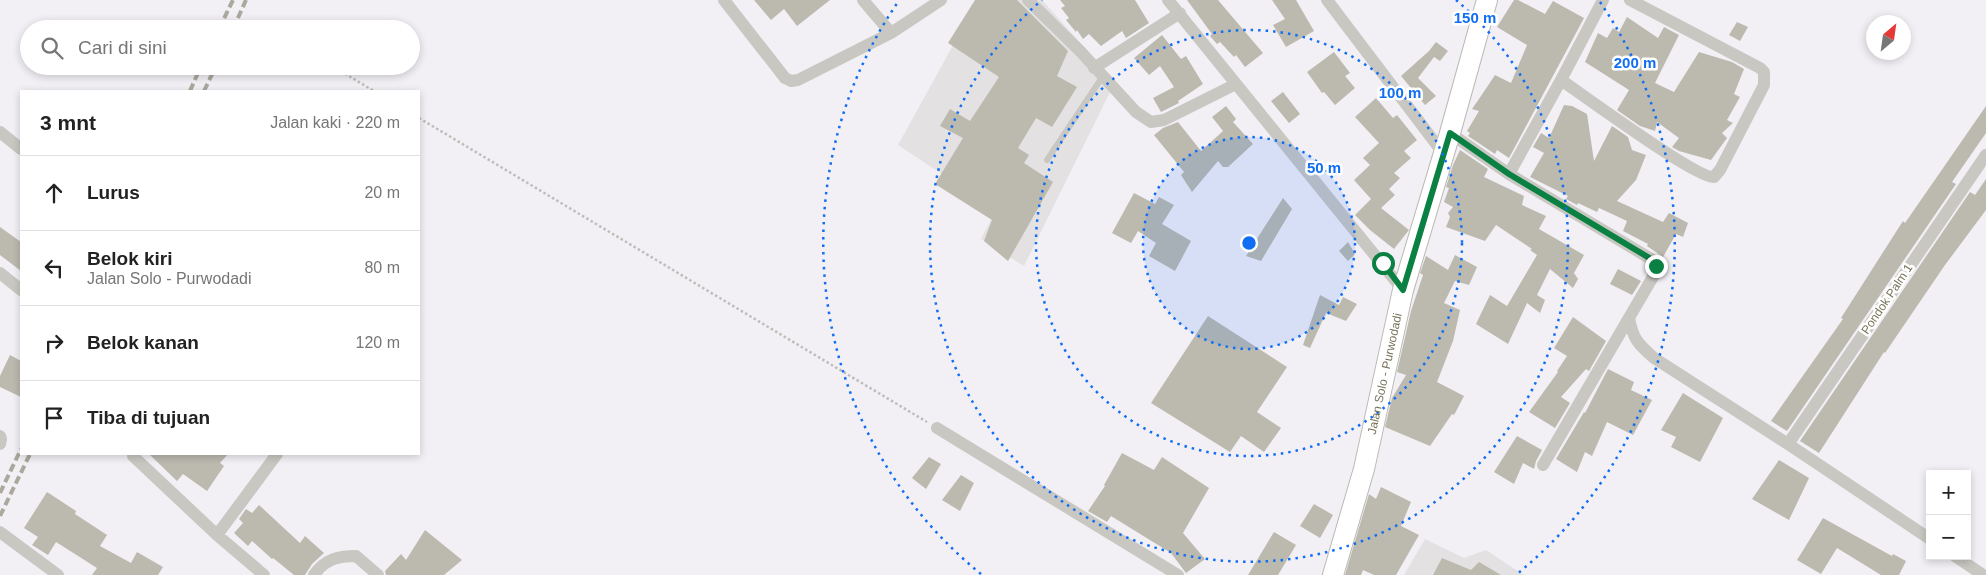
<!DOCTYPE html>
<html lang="id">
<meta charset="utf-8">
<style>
body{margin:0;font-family:Arial,sans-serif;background:#f6f6f6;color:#222}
.controls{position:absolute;right:15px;bottom:15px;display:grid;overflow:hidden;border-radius:0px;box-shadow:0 2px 8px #0003}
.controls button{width:45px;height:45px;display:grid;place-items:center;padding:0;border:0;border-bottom:1px solid #e0e0e0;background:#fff;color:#222;font:25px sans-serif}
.compass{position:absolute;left:1866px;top:15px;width:45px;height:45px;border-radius:50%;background:#fff;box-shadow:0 2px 8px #0003;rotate:29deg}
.stop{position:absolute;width:15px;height:15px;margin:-11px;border:4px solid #0b8043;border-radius:50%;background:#fff}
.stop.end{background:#0b8043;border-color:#fff;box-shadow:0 1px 5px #0008}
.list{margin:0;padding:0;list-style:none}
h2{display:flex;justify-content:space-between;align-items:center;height:65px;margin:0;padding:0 20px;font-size:21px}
h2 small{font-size:16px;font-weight:400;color:#767676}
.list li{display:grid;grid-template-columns:32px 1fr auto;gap:15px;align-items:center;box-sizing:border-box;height:75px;padding:0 20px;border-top:1px solid #e0e0e0}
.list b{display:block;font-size:19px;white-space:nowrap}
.list p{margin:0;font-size:16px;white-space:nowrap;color:#767676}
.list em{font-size:16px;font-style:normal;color:#767676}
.icon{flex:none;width:28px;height:28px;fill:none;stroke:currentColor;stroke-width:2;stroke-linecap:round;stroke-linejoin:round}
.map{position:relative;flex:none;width:1986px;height:575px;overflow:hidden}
.search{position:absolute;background:#fff;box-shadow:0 2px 8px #0003;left:20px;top:20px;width:400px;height:55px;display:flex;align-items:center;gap:12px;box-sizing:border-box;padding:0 18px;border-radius:28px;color:#767676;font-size:19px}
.panel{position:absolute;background:#fff;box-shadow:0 2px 8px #0003;left:20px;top:90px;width:400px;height:365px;border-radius:0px}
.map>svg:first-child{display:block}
.built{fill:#e3e1e2}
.building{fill:#bcb9af}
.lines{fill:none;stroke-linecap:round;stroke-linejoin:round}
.primary-casing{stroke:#bbb9b2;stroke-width:22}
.path{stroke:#bebdb8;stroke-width:2.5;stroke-dasharray:2.5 2.5;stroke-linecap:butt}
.service{stroke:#c9c7c1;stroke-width:6}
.minor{stroke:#c9c7c1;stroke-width:12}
.primary{stroke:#fff;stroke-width:20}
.rail{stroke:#aba89d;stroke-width:4;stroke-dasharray:8 4;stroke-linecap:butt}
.route{stroke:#0b8043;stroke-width:6}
.ring{fill:none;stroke:#116ef4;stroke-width:2.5;stroke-dasharray:2.5 5}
.labels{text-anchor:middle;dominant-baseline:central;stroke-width:5;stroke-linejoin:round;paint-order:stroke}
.street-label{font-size:12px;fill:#787259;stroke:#fff}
.centre{fill:#116ef4;stroke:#fff;stroke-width:2.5}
.ring-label{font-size:15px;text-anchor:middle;font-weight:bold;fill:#116ef4;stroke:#fff;stroke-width:5;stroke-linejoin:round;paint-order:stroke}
</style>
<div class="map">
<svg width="1986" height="575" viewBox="0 0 1986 575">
<rect width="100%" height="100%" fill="#f2f0f5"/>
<!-- built -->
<path class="built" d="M 978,0 L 1042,0 L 1115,82 L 1024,266 L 981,239 L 996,210 L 898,145 Z
M 1425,539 L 1464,558 L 1486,550 L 1524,575 L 1404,575 Z"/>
<!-- building -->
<path class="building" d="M 754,0 L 830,0 L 797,26 L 784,9 L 771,20 Z
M 975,0 L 1017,0 L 1068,51 L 1057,76 L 1077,87 L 1052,127 L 1036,118 L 1018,148 L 1029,155 L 1024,163 L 1053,182 L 1008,261 L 984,241 L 992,220 L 935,184 L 963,138 L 940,126 L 950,109 L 970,121 L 999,77 L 948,43 Z
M 1060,0 L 1135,0 L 1149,23 L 1126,38 L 1122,31 L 1101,46 L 1089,34 L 1083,39 L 1077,30 L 1076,32 L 1066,20 L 1069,18 L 1061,8 L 1065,6 Z
M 1187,0 L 1218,0 L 1263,53 L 1245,67 L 1236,55 L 1234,57 L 1220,42 L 1217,44 L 1210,36 L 1212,34 Z
M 1272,0 L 1296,0 L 1314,31 L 1286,47 L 1273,25 L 1285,19 Z
M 1514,0 L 1518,0 L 1545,14 L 1553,1 L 1584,18 L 1509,158 L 1497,150 L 1495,154 L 1468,136 L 1470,133 L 1467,131 L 1479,111 L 1472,109 L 1481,96 L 1495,75 L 1511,83 L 1527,45 L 1497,27 Z
M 1627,17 L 1658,38 L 1664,27 L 1679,35 L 1655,83 L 1674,92 L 1699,52 L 1732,62 L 1744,69 L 1734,94 L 1740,97 L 1727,120 L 1733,123 L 1722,133 L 1727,138 L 1711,160 L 1679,151 L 1672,147 L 1679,138 L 1657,122 L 1655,131 L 1640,126 L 1617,110 L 1629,90 L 1585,62 L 1598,33 L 1607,38 L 1613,28 L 1619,32 Z
M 1737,22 L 1748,27 L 1740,41 L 1729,35 Z
M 1162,35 L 1181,59 L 1186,56 L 1203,84 L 1178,101 L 1179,103 L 1161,112 L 1153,98 L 1174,87 L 1160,66 L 1149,75 L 1134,58 Z
M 1436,42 L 1448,51 L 1440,61 L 1434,57 L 1418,78 L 1436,96 L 1425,105 L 1401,76 L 1429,51 Z
M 1334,52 L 1350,73 L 1345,76 L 1355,88 L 1335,105 L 1324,92 L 1322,93 L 1307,72 Z
M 1283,92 L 1300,114 L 1289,123 L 1271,101 Z
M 1376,98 L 1393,118 L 1397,115 L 1417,140 L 1404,151 L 1411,158 L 1394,173 L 1400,178 L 1389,189 L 1395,195 L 1381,208 L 1409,230 L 1394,249 L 1370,230 L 1355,215 L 1371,199 L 1354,180 L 1370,165 L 1363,158 L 1379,143 L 1355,117 Z
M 1564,105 L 1572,106 L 1587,114 L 1594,161 L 1612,126 L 1628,137 L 1632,150 L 1646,155 L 1636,180 L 1617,201 L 1663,222 L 1669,213 L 1688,223 L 1683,237 L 1676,234 L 1663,257 L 1647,246 L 1648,244 L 1623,231 L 1627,221 L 1599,208 L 1597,212 L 1578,203 L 1577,205 L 1566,199 L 1568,196 L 1530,177 L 1544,153 L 1533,147 L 1541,133 L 1549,138 Z
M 1226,106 L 1236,119 L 1233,122 L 1253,144 L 1228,167 L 1223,167 L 1218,161 L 1192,192 L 1181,175 L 1184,172 L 1154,135 L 1163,128 L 1178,122 L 1201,151 L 1223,131 L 1212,117 Z
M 1986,106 L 1986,133 L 1952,182 L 1956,184 L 1787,431 L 1771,421 L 1843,319 L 1841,318 L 1903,221 L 1905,223 Z
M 1460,150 L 1488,169 L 1484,177 L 1524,196 L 1522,205 L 1546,216 L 1539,229 L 1584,255 L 1574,273 L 1578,279 L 1573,288 L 1550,269 L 1537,295 L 1545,300 L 1540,313 L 1527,303 L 1508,344 L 1476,324 L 1490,295 L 1507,306 L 1537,255 L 1530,250 L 1532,249 L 1496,225 L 1485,241 L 1446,227 L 1450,217 L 1448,213 L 1453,207 L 1444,202 L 1449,188 L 1446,187 L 1453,165 Z
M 1986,179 L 1986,210 L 1945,265 L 1885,353 L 1884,352 L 1819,453 L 1800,441 L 1970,192 L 1975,195 Z
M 1134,193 L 1155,204 L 1159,197 L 1174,205 L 1162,224 L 1191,241 L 1175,271 L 1149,256 L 1156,243 L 1138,231 L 1131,243 L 1112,233 Z
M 1283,198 L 1292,209 L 1261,261 L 1246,256 Z
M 0,227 L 21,242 L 21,271 L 0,255 Z
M 1348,242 L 1355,254 L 1348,261 L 1339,251 Z
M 1455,255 L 1477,267 L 1469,285 L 1455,281 L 1444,303 L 1460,310 L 1453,341 L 1437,382 L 1464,396 L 1454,415 L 1452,414 L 1430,446 L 1385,427 L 1392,398 L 1406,375 L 1397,372 L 1411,311 L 1423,275 L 1420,273 L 1426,256 L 1448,270 Z
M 1618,269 L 1641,281 L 1632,295 L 1610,284 Z
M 1320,295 L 1339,305 L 1343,297 L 1357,304 L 1346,321 L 1326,313 L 1310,348 L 1303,345 Z
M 1208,316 L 1287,367 L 1257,412 L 1281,428 L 1264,452 L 1241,436 L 1230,452 L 1151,403 Z
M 1573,317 L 1606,341 L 1589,371 L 1586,369 L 1561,397 L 1570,403 L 1555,428 L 1529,412 L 1558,372 L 1557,371 L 1567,356 L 1554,348 Z
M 10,355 L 21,361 L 21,397 L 0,387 L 0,376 Z
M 1608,369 L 1634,382 L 1631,390 L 1652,400 L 1633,435 L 1607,422 L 1592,456 L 1585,452 L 1577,472 L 1556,459 L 1584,412 L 1585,413 Z
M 1683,393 L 1723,418 L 1700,462 L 1671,447 L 1676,437 L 1661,430 Z
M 1517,436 L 1542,450 L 1536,461 L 1534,469 L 1523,463 L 1514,484 L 1494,472 Z
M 1122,453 L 1154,470 L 1162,457 L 1209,488 L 1183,533 L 1205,559 L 1186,573 L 1171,553 L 1111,516 L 1107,522 L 1088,511 L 1105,486 L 1104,485 Z
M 149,454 L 228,454 L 220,463 L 224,466 L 207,491 L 183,474 L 177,481 Z
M 929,457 L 941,464 L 926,489 L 912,478 Z
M 1779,460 L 1809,478 L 1789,520 L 1752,499 Z
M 961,475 L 974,483 L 960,511 L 942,500 Z
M 1381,487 L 1411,502 L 1401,526 L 1419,535 L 1396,575 L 1374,575 L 1363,570 L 1361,575 L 1345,575 L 1369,494 L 1376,499 Z
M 47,492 L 76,511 L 75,514 L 107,535 L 100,546 L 131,563 L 137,552 L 163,567 L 158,575 L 92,575 L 97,568 L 56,542 L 48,555 L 32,545 L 38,537 L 24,528 Z
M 1314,504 L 1333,515 L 1320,538 L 1300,526 Z
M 259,505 L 300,543 L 305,536 L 324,553 L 312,564 L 305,575 L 294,575 L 273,558 L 272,559 L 252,541 L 248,546 L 234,533 L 243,523 L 239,519 L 246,509 L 252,513 Z
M 1823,518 L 1892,556 L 1893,554 L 1906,561 L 1899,575 L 1881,575 L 1837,548 L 1821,574 L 1797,560 Z
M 425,530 L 462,560 L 444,575 L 386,575 L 385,571 L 401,554 L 406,560 Z
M 1274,532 L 1296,545 L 1278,575 L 1248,575 Z
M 1442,558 L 1471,570 L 1479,562 L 1501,575 L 1433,575 Z"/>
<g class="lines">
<!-- primary casing -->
<g class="primary-casing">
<g id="primary">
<path id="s1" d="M 1333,575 L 1364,469 L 1403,290 L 1450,133 L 1487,0"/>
</g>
</g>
<!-- path -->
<path class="path" d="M 332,66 L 374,91
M 419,118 L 927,422"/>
<!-- service -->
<path class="service" d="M 1047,160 L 1103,76"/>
<!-- minor -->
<path class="minor" d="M 724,0 L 785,78 L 791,81 L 798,80 L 891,33 L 941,0
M 863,0 L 891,33
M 1028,0 L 1080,51 L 1136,112 L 1151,122 L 1164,120 L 1236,84
M 1168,0 L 1403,290
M 1327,0 L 1443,153
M 1094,68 L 1180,13
M 1561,80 L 1603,0
M 0,132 L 21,149
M 1450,133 L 1509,174 L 1651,259 L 1656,266 L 1654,275 L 1543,465
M 1509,174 L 1561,80 C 1583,95 1697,179 1714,177 L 1720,170 L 1764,85 L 1764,72 L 1760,68 L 1630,0
M 0,273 L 21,290
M 1629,318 C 1633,339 1638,344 1654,358 L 1788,444 L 1930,539
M 937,428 L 1178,575
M 0,436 L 1,439 L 0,444
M 1788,444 L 1986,155
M 133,456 L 217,535 L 264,575
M 0,532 L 58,575
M 217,535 L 277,454
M 1955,556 L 1983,575
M 314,575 C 325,559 338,556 356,556 L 378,575"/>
<!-- primary -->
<use href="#primary" class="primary"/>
<!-- rail -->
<path class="rail" d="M 219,29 L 233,0
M 233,29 L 246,0
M 190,91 L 201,66
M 204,91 L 216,66
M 0,493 L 21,449
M 0,516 L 30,454"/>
</g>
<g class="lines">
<!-- route -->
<path class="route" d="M 1383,263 L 1403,290 L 1450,133 L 1509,174 L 1651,259 L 1656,266"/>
</g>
<!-- distance rings -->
<circle cx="1249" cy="243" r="106" fill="#116ef4" fill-opacity=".12"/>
<g class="ring">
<circle cx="1249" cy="243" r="106"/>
<circle cx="1249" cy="243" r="213"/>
<path d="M1456 0A319 319 0 1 1 1042 0"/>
<path d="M981 574A426 426 0 0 1 898 2M1600 2A426 426 0 0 1 1517 574"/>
</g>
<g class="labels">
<!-- street labels -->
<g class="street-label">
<text transform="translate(1887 299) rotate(-56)">Pondok Palm 1</text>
<text stroke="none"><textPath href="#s1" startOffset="208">Jalan Solo - Purwodadi</textPath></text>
</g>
</g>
<circle cx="1249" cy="243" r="8" class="centre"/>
<g class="ring-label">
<text x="1475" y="23">150 m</text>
<text x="1635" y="68">200 m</text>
<text x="1400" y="98">100 m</text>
<text x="1324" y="173">50 m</text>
</g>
</svg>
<div class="controls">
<button>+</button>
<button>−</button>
</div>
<svg class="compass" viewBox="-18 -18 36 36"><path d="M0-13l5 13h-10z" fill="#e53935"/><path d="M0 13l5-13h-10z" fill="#767676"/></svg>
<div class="stop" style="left:1383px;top:263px"></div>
<div class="stop end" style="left:1656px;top:266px"></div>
<div class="search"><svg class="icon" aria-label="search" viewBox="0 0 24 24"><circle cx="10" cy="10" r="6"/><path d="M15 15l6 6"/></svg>Cari di sini</div>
<section class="panel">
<h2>3 mnt<small>Jalan kaki · 220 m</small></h2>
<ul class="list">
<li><svg class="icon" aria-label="ahead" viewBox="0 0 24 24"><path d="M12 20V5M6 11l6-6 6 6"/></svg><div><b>Lurus</b></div><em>20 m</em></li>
<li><svg class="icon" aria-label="left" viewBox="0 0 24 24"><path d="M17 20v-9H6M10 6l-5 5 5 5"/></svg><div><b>Belok kiri</b><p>Jalan Solo - Purwodadi</p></div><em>80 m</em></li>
<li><svg class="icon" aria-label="right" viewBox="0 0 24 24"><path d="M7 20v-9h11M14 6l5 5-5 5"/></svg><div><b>Belok kanan</b></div><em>120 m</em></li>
<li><svg class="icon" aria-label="arrive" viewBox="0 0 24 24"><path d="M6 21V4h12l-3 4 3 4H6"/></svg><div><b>Tiba di tujuan</b></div></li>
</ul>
</section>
</div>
